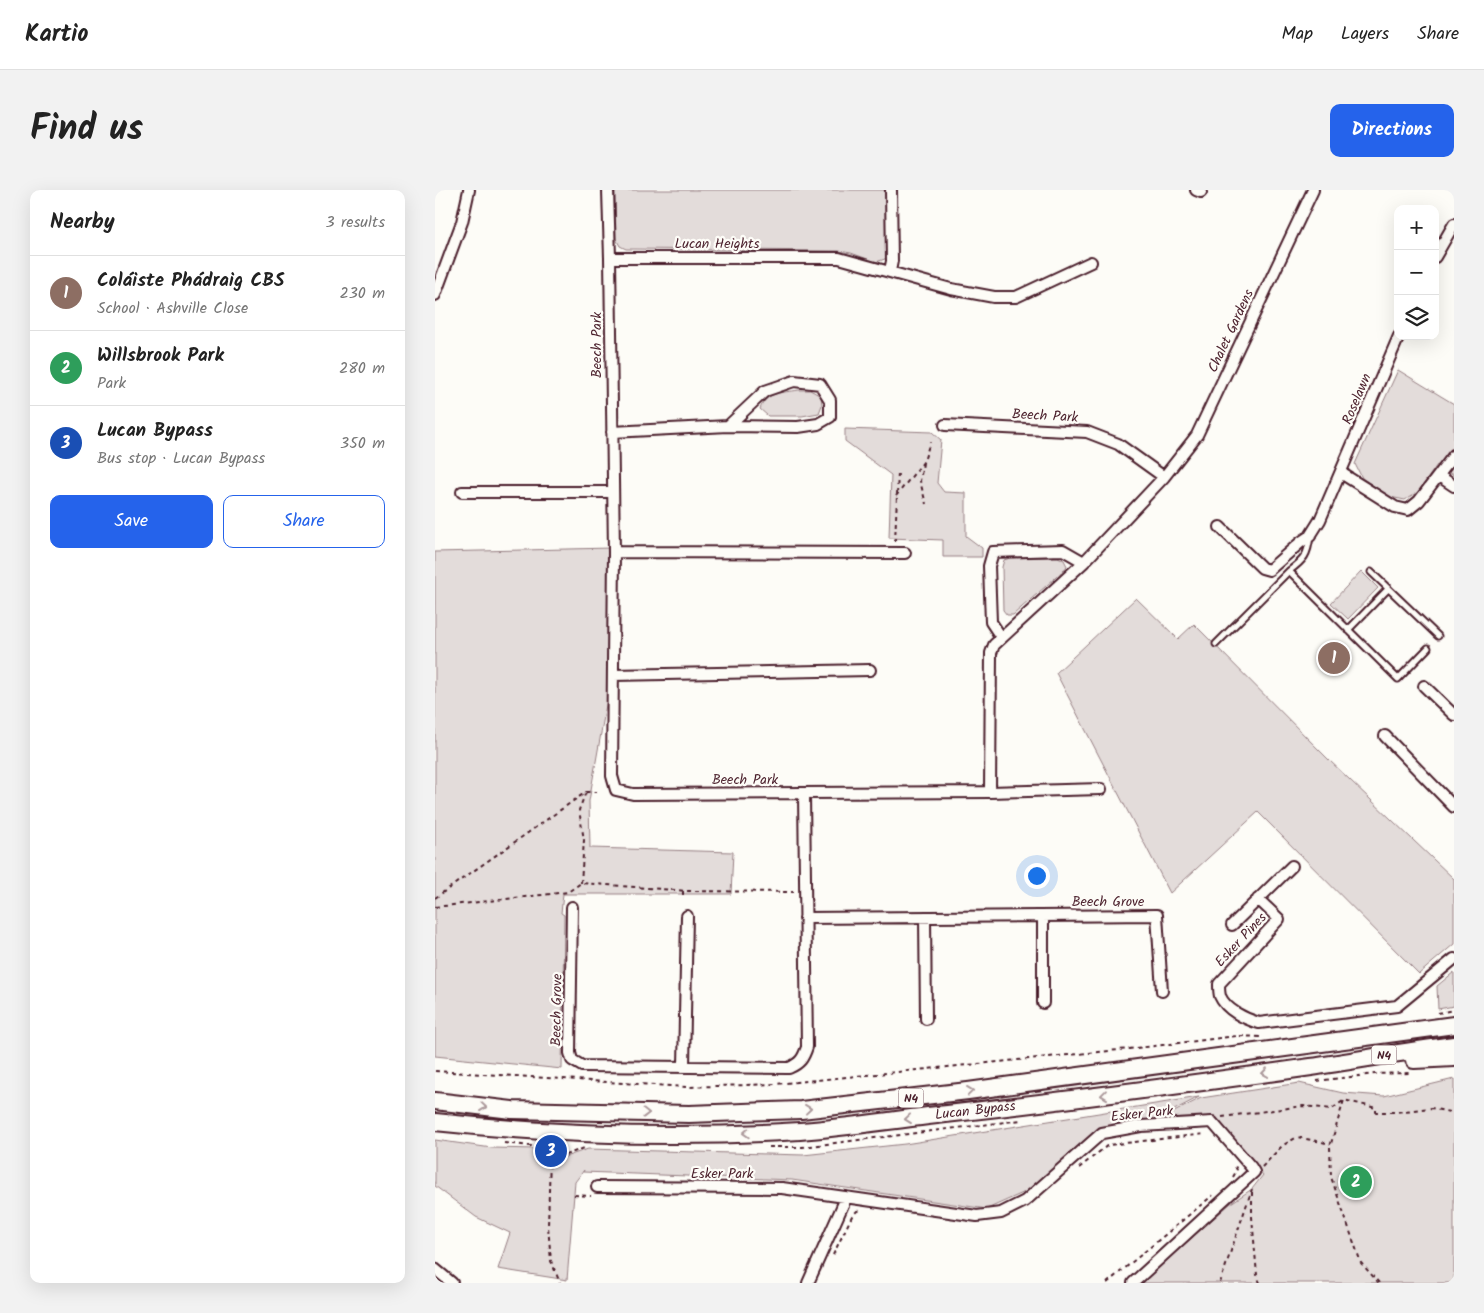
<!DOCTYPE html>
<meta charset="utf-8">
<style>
body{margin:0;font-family:Kalam,sans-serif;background:#f2f2f2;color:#222}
.controls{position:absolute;right:15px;top:15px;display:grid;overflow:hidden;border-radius:10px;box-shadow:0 5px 20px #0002}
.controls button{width:45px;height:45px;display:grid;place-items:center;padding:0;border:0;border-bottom:1px solid #e0e0e0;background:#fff;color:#222;font:25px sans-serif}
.you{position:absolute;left:601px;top:685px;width:18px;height:18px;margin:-12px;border:4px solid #fff;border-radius:50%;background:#1a73e8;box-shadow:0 0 0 8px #1a73e833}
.badge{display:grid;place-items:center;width:32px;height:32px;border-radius:50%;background:#2563eb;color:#fff;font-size:16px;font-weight:700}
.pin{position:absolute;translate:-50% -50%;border:2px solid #fff;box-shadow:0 1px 5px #0006}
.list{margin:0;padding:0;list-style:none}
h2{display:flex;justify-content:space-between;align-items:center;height:65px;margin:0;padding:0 20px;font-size:21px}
h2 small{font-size:16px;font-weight:400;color:#767676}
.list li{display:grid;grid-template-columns:32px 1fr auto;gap:15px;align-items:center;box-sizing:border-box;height:75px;padding:0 20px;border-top:1px solid #e0e0e0}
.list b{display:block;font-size:19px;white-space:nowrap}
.list p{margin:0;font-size:16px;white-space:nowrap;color:#767676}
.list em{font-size:16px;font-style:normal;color:#767676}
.actions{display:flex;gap:10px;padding:15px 20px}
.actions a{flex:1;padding:11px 0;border:1px solid #2563eb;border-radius:10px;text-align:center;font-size:18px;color:#2563eb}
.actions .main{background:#2563eb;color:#fff}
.icon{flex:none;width:28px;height:28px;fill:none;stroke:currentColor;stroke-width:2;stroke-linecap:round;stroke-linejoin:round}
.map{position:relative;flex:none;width:1019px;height:1093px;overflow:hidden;border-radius:10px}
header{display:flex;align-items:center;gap:30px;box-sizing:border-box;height:70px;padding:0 25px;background:#fff;border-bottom:1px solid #e0e0e0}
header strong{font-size:24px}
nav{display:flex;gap:28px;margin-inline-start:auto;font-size:18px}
.intro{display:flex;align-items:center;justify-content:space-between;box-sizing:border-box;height:120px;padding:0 30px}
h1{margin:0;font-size:35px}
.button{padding:12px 22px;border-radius:10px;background:#2563eb;color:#fff;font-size:18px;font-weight:700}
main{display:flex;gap:30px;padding:0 30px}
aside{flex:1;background:#fff;border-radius:10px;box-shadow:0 5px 20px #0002}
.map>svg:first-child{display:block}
.green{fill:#e3dcda;stroke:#967e82}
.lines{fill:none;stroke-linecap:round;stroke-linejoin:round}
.service-casing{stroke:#4a1f2b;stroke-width:9}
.minor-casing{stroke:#4a1f2b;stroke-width:14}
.trunk-casing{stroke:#4a1f2b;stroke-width:20}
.path{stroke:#4a1f2b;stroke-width:2;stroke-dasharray:4 4;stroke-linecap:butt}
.service{stroke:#fdfcf7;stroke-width:5}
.minor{stroke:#fdfcf7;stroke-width:10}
.trunk{stroke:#fdfcf7;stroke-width:16}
.oneway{stroke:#ac999b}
.labels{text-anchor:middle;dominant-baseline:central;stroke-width:4.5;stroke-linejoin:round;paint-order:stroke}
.shield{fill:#fdfcf7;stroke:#806168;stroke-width:1}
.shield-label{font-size:12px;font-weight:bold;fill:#4a1f2b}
.street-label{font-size:14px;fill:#4a1f2b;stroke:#fdfcf7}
</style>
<header>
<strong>Kartio</strong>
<nav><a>Map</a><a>Layers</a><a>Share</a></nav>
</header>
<div class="intro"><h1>Find us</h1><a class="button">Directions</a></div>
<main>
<aside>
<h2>Nearby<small>3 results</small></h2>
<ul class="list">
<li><span class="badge" style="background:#8d6e63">1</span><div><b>Coláiste Phádraig CBS</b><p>School · Ashville Close</p></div><em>230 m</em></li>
<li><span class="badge" style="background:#2e9e5b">2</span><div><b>Willsbrook Park</b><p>Park</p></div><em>280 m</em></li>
<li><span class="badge" style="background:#1a4fb4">3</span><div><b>Lucan Bypass</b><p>Bus stop · Lucan Bypass</p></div><em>350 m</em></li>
</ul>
<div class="actions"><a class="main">Save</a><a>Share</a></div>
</aside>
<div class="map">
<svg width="1019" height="1093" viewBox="0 0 1019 1093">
<rect width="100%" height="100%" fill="#fdfcf7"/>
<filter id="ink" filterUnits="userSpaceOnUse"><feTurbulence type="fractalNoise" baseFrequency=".02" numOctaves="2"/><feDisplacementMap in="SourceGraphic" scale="10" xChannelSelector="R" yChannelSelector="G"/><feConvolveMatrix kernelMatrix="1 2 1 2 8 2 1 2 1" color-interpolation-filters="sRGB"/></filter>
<g filter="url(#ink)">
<!-- green -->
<path class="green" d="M 180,0 L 451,0 L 453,61 L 450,69 L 441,72 L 416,63 L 404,61 L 191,59 L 185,56 L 181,49 Z
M 963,180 L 1019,214 L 1019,286 L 1002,275 L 983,302 L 970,310 L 955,307 L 927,288 L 920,274 Z
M 364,200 L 375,200 L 386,206 L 387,215 L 384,223 L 367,226 L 333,226 L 325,219 C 332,201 347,203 364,200 Z
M 410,239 L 497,242 L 506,250 L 502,293 L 509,302 L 531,303 L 531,346 L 547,358 L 547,367 L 508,367 L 508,350 L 454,348 L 456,285 L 410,251 Z
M 177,358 L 177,481 L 154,611 L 155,658 L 298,662 L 296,704 L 128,704 L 126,723 L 129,725 L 127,879 L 0,866 L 0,362 Z
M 623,367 L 629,370 L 632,376 L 628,381 L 578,425 L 572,425 L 568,420 L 567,377 L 569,370 L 575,368 Z
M 926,381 L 943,398 L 913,429 L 896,413 Z
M 701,408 L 743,449 L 759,434 L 894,570 L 1019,689 L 1019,754 L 984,784 L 823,622 L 735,703 L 621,483 Z
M 1019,782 L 1019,816 L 1003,819 L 1002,796 Z
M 1019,889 L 1019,1093 L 706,1093 L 796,1013 L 817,999 L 828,985 L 779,926 L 722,931 L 766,908 L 864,893 L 908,903 L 949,906 Z
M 764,907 L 720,930 L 666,940 L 590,1002 L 552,1019 L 357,990 L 148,982 L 149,980 L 140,992 L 132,1090 L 63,1079 L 75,1043 L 41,1027 L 0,996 L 0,950 L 57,958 L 101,959 L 113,967 L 119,968 L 127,968 L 153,959 L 368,965 L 470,954 Z"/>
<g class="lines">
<!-- service casing -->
<g class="service-casing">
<path id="service" d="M 854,381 L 963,489 L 993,458
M 936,382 L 1003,446
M 913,440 L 953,399
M 781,454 L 854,381 C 869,370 873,365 875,346"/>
</g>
<!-- minor casing -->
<g class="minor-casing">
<path id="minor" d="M 173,0 L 175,68 L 404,68 L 516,99 L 559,107 L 581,107 L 656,72
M 761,0 L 766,2
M 1000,67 L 1019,34
M 175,68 L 179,362 L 177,586 L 181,600 L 198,604 L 555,602 L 666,599
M 455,81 L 457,71 L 456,0
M 0,105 L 27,32 L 34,0
M 359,191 L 385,194 L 395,210 L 395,227 L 383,234 L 363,237 L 293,236 L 330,201 Z
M 510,235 L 652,242 L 683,254 L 729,287 L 649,372 L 559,455 L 556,463 L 555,602
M 177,242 L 293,236
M 906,283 L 960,317 L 973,320 L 984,311 L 1019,265
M 1004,286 L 1019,296
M 729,287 L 762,245 L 878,0
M 27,302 L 177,302
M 785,337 L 827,378 L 834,380 L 866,352 L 875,346 L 885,330 L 964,146
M 179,362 L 470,363
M 566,447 L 556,432 L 554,376 L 558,362 L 628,360 L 649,372
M 178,485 L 435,480
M 989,496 L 1019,525
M 950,546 L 1019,617
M 823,709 L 844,729 L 784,794 C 784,797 784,802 785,806 C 791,820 810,829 824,833 L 962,816 L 1019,769
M 137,717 L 135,863 L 137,870 L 147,876 L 354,878 C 365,873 368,869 372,857 L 369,604
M 608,726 L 608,813
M 490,727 L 491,829
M 370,728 L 722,725 L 727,801
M 797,735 L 857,676
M 249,876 L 252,726
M 162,997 L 347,998 L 542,1026 L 566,1023 L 590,1011 L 667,943 L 706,936 L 777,932 L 816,977 L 819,982 L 698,1093
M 0,1079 L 17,1093
M 373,1093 L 411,1008"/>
</g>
<!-- trunk casing -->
<g class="trunk-casing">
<g id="trunk">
<path d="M 979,870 L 1019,868"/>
<path d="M 0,911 L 77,920 L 254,924 L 366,920 L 533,901 L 1019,835"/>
<path id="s1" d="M 0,932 C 122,945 243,949 365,941 C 408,938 451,931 493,926 C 621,912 749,895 876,877 C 924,870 971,861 1019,855"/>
</g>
</g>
<!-- path -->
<path class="path" d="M 488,273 L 485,291 L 491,314
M 461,306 L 489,271 L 495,252
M 460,352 L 463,282
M 146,693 L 149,650 L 144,620 L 151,602
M 248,701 L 248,708
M 0,708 L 151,602 L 162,602
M 0,717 L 133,702 L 146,693 L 253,701 L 359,702
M 1003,823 L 1019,820
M 0,881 L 252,897 L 341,894 L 694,859 L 802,846 L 827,847
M 882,891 L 940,884 L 974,883
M 787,927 L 868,916 L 897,919 L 908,911
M 69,953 L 96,956 L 115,966 L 125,967 L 152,957
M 334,957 L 367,957 L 587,930
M 115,966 L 113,1036 L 116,1071 L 125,1093
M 827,977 L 847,956 L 862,947 L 896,954
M 644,978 L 673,955 L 770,944
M 798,987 L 802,980 L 799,974
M 817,1002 L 817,1027 L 822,1085 L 825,1093
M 139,1005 L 156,1006
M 398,1065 L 417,1026 L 422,1021 L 427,1020
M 672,1093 L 778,1005
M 785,1093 L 817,999
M 944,1093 L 926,1073 L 896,987 L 895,957 L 909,910 L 941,918 L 941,922 L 961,922 L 996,918 L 1019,923"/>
<!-- service -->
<use href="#service" class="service"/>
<!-- minor -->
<use href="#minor" class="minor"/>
<!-- trunk -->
<use href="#trunk" class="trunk"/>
</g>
<!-- one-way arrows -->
<defs><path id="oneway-chevron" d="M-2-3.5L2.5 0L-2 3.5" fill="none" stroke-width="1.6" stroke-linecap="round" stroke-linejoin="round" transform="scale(1.25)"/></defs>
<g class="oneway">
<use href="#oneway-chevron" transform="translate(830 883) rotate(172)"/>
<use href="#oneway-chevron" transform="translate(535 901) rotate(-7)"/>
<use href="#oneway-chevron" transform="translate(669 905) rotate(173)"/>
<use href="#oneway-chevron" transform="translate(48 917) rotate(6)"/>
<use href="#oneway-chevron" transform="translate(373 919) rotate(-6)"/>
<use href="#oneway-chevron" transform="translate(211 923) rotate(1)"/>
<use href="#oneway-chevron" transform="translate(473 929) rotate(174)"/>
<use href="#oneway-chevron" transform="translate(311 943) rotate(177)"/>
</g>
</g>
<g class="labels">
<!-- shield labels -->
<g class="shield">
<rect x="936.5" y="855.5" width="25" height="19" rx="4"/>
<rect x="463.5" y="898.5" width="25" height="19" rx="4"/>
</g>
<g class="shield-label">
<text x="949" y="865">N4</text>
<text x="476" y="908">N4</text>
</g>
<!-- street labels -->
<g class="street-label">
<text x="282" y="54">Lucan Heights</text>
<text transform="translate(796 141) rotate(-65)">Chalet Gardens</text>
<text transform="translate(162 155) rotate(-90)">Beech Park</text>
<text transform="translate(922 209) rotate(-67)">Roselawn</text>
<text transform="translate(610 226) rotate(3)">Beech Park</text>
<text x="310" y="590">Beech Park</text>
<text x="673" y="712">Beech Grove</text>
<text transform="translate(806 750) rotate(-47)">Esker Pines</text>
<text transform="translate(122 820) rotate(-89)">Beech Grove</text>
<text stroke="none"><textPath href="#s1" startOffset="542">Lucan Bypass</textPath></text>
<text transform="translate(707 924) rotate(-6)">Esker Park</text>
<text x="287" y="984">Esker Park</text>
</g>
</g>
</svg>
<div class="controls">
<button>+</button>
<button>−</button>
<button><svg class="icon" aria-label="layers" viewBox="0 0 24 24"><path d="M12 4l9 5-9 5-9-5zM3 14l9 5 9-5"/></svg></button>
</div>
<div class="you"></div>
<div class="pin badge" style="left:899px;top:468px;background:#8d6e63">1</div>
<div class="pin badge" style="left:921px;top:992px;background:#2e9e5b">2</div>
<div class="pin badge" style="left:116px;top:961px;background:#1a4fb4">3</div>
</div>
</main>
